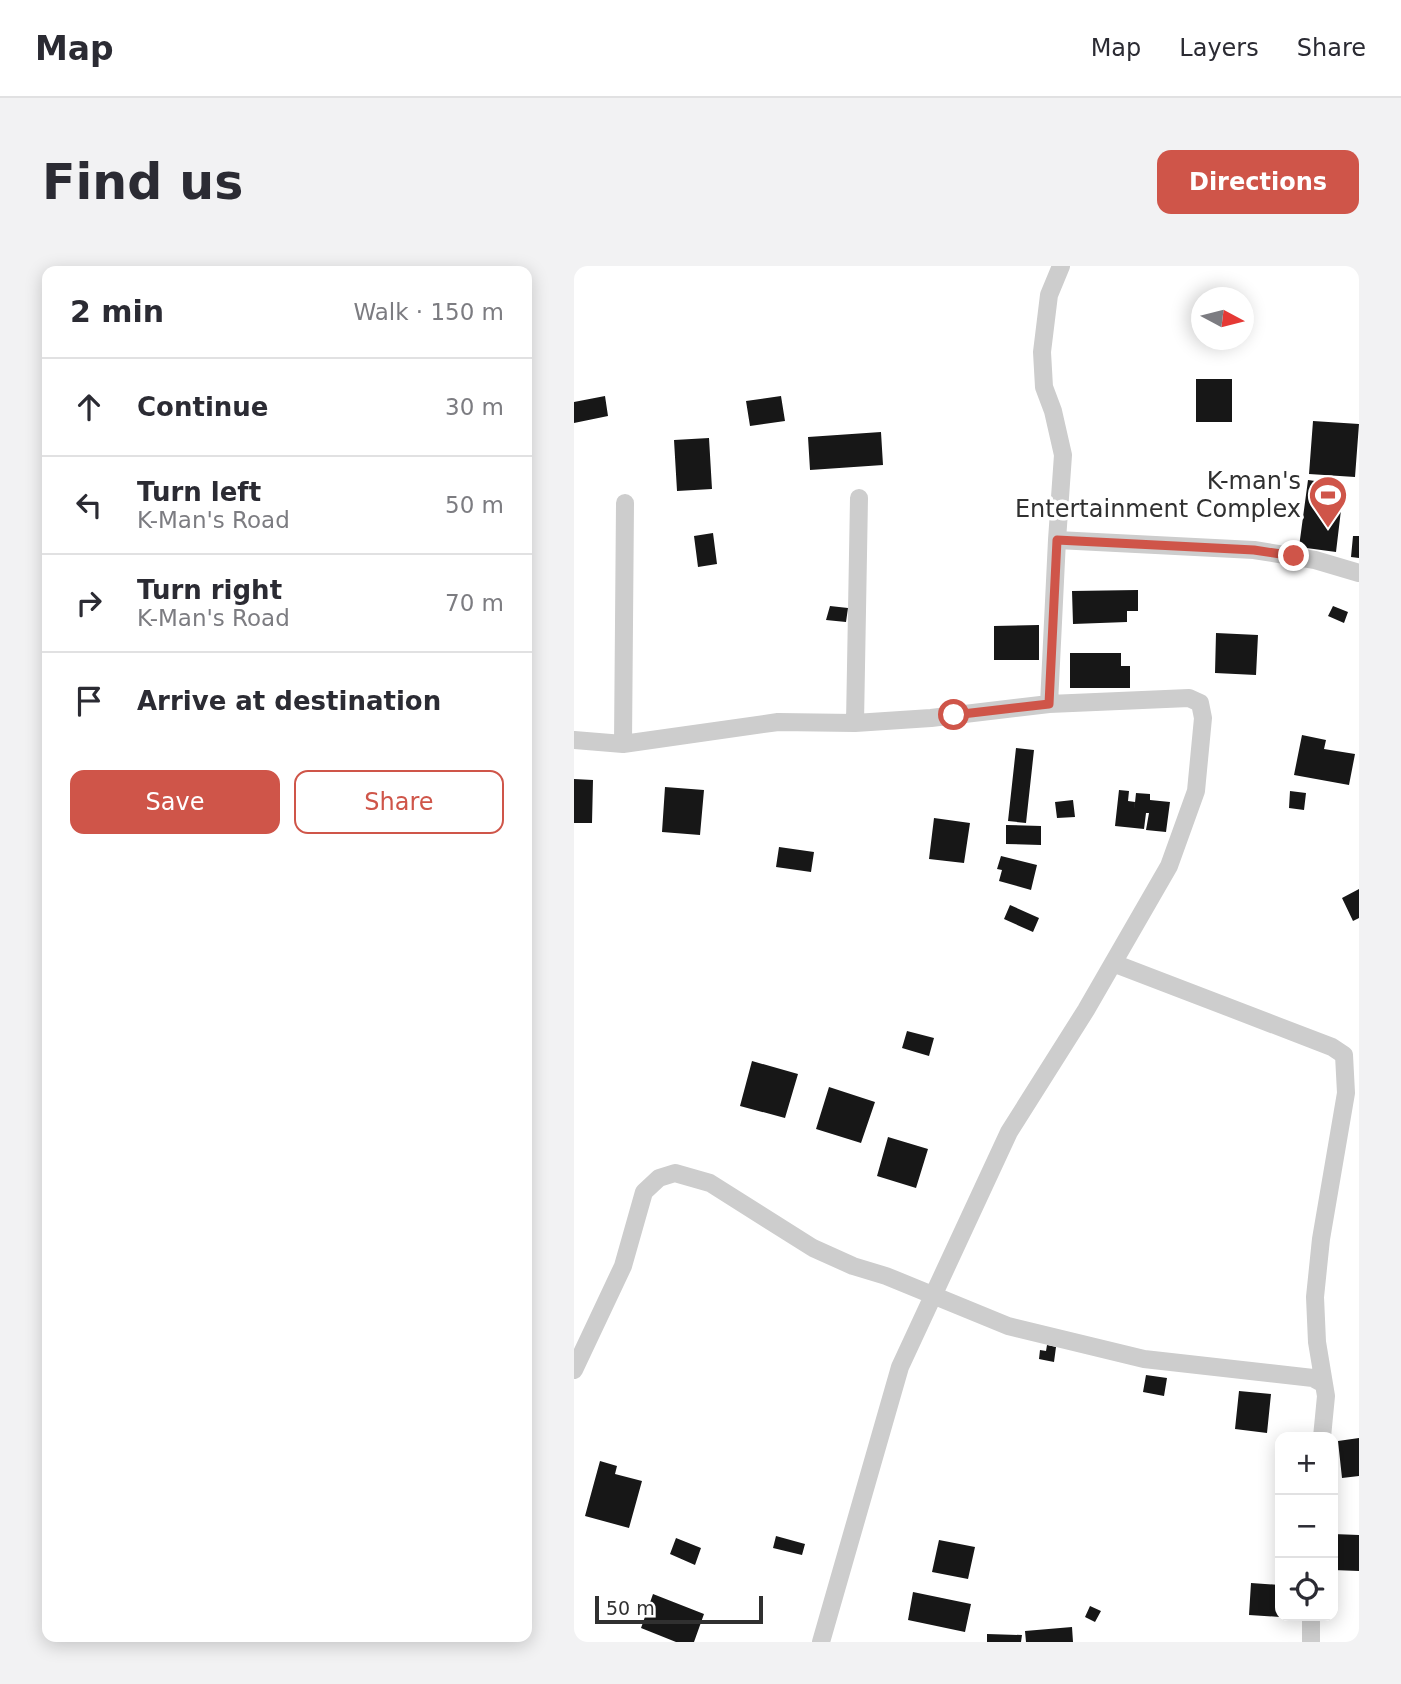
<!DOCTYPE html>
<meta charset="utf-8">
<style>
body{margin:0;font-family:"DejaVu Sans",sans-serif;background:#f2f2f3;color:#2b2b33}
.controls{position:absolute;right:21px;bottom:21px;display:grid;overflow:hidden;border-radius:14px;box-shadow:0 4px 18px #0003}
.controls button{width:63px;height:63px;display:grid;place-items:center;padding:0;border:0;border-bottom:2px solid #e1e1e2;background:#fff;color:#2b2b33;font:35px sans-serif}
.compass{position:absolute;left:617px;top:21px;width:63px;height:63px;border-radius:50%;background:#fff;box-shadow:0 4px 18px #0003;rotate:97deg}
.scale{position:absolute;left:21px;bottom:18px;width:168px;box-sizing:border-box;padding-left:7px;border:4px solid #303030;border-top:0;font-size:19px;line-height:24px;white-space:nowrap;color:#303030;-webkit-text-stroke:5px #fff;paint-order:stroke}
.stop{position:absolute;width:21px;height:21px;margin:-16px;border:5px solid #cf5549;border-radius:50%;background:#fff}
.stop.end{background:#cf5549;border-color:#fff;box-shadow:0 2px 7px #0008}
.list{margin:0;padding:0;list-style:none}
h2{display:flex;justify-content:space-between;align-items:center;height:91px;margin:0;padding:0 28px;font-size:30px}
h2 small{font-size:23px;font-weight:400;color:#7c7c81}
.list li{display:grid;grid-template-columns:46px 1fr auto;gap:21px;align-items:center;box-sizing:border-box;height:98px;padding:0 28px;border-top:2px solid #e1e1e2}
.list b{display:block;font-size:26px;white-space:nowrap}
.list p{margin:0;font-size:23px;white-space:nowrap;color:#7c7c81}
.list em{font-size:23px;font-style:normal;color:#7c7c81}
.actions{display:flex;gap:14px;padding:21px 28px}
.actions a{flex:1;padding:16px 0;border:2px solid #cf5549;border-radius:14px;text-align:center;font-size:24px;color:#cf5549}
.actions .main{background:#cf5549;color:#fff}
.icon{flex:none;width:38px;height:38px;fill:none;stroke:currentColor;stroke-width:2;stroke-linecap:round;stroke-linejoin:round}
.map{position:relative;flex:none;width:785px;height:1376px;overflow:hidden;border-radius:14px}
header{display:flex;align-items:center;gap:42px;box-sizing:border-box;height:98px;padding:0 35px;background:#fff;border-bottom:2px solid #e1e1e2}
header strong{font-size:33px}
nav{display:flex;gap:38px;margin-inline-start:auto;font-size:24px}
.intro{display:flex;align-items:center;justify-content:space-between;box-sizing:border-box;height:168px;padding:0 42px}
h1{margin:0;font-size:49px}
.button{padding:18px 32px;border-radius:14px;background:#cf5549;color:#fff;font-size:24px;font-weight:700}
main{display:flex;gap:42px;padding:0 42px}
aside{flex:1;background:#fff;border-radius:14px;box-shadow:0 4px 18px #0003}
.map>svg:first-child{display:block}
.building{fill:#171717}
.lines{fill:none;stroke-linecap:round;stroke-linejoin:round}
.minor{stroke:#cdcdcd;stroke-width:18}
.route{stroke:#cf5549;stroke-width:9}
.labels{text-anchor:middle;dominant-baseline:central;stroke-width:7;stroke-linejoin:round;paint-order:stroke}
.poi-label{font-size:24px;fill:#303030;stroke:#fff;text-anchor:end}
</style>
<header>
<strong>Map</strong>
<nav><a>Map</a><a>Layers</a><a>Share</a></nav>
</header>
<div class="intro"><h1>Find us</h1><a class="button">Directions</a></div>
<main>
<aside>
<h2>2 min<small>Walk · 150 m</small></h2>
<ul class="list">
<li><svg class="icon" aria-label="ahead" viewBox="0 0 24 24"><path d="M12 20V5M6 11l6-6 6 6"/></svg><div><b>Continue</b></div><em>30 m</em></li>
<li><svg class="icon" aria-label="left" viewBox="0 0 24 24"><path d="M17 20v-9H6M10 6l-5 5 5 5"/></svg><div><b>Turn left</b><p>K-Man's Road</p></div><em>50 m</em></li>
<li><svg class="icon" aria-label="right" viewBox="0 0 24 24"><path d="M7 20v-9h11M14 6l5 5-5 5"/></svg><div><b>Turn right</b><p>K-Man's Road</p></div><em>70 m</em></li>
<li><svg class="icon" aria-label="arrive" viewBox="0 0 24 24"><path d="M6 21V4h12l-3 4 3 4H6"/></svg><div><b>Arrive at destination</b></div></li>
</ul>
<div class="actions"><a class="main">Save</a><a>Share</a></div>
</aside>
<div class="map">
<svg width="785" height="1376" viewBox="0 0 785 1376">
<rect width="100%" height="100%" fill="#fff"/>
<!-- building -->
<path class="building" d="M 622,113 L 658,113 L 658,156 L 622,156 Z
M 31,130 L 34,150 L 0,157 L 0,136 Z
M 207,130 L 211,155 L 176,160 L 172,135 Z
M 739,155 L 785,158 L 781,211 L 735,208 Z
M 307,166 L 309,199 L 236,204 L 234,171 Z
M 135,172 L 138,223 L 103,225 L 100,174 Z
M 734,214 L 770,219 L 762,286 L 725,281 Z
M 139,267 L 143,298 L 124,301 L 120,270 Z
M 779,270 L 785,270 L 785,292 L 777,291 Z
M 564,324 L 564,345 L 553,345 L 553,356 L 499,358 L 498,325 Z
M 256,340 L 274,342 L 272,356 L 252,354 Z
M 759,340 L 774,346 L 770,357 L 754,350 Z
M 465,359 L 465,394 L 420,394 L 420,360 Z
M 642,367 L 684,369 L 682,409 L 641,407 Z
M 496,387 L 547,387 L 547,400 L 556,400 L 556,422 L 496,422 Z
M 728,469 L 752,474 L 750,483 L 781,488 L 775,519 L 720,509 Z
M 442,482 L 460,484 L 452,557 L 434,555 Z
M 0,513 L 19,514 L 18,557 L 0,557 Z
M 91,521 L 130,524 L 126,569 L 88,566 Z
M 545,524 L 555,525 L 554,535 L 561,536 L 560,546 L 562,527 L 576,528 L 576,534 L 596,536 L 592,566 L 572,564 L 575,547 L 572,547 L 570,563 L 541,560 Z
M 716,525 L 732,527 L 730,544 L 715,542 Z
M 499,534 L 501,551 L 483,552 L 481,536 Z
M 360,552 L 396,557 L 390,597 L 355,593 Z
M 432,559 L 467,560 L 467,579 L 432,578 Z
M 205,581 L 240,586 L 237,606 L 202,601 Z
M 427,590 L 463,599 L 457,624 L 425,615 L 428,604 L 423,603 Z
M 785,623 L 785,652 L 779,655 L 768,632 Z
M 436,639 L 465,652 L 459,666 L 430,653 Z
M 333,765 L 360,772 L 355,790 L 328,782 Z
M 178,795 L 224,808 L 211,852 L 166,840 Z
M 255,821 L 301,836 L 287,877 L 242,863 Z
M 314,871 L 354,883 L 342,922 L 303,910 Z
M 473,1079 L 482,1081 L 480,1096 L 465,1093 L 466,1084 L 472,1085 Z
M 572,1109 L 593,1112 L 590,1130 L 569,1126 Z
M 665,1125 L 697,1128 L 693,1167 L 661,1163 Z
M 785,1172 L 785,1210 L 768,1212 L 764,1175 Z
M 26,1195 L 43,1200 L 41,1208 L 68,1215 L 55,1262 L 11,1250 Z
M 759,1268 L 785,1269 L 785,1305 L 759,1304 Z
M 202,1270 L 231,1278 L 228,1289 L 199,1282 Z
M 102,1272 L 127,1282 L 121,1299 L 96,1288 Z
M 365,1274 L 401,1281 L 394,1313 L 358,1306 Z
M 677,1317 L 706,1319 L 706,1351 L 675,1349 Z
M 339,1326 L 397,1338 L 391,1366 L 334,1354 Z
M 79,1328 L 130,1348 L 120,1376 L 102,1376 L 67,1362 Z
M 516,1340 L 527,1345 L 521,1356 L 511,1351 Z
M 498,1361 L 499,1376 L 452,1376 L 451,1365 Z
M 413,1368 L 448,1369 L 447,1376 L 413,1376 Z"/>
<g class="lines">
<!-- minor -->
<path class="minor" d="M 483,274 L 489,189 L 479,145 L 470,121 L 468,86 L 475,29 L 487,0
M 475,438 L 483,274 L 680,284 L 741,294 L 785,307
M 281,457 L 285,232
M 0,474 L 49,478 L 204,456 L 281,457 L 357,452 L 475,438 L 615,432 L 626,437 L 629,452 L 622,525 L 595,600 L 512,744 L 435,866 L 326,1101 L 247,1376
M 49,478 L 51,237
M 539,697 L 758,781 L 770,789 L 772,827 L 747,973 L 741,1031 L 743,1076 L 752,1130 L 748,1171
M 0,1104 L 49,1000 L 70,926 L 85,912 L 101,907 L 136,917 L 239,982 L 279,1000 L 312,1010 L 434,1060 L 570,1093 L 739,1112 L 750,1118
M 737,1376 L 737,1350"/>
</g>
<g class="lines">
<!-- route -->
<path class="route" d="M 380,449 L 475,438 L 483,274 L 680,284 L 720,290"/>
</g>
<!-- icons -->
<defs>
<g id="stadium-pin" transform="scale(2.0125)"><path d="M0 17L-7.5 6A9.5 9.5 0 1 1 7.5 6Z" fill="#cf5549" stroke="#fff"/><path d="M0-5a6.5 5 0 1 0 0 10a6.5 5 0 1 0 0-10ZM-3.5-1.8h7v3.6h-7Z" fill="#fff"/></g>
</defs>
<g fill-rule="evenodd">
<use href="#stadium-pin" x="754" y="229"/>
</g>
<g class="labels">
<!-- poi labels -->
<g class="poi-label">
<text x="727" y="215">K-man's<tspan x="727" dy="28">Entertainment Complex</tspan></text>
</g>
</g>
</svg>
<div class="controls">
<button>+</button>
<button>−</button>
<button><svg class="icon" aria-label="locate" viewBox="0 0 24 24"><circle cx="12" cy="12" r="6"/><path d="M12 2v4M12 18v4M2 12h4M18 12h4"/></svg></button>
</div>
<svg class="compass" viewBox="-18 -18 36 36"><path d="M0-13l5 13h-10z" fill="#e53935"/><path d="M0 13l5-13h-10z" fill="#7c7c81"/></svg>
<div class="scale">50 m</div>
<div class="stop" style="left:380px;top:449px"></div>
<div class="stop end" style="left:720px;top:290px"></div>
</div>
</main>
